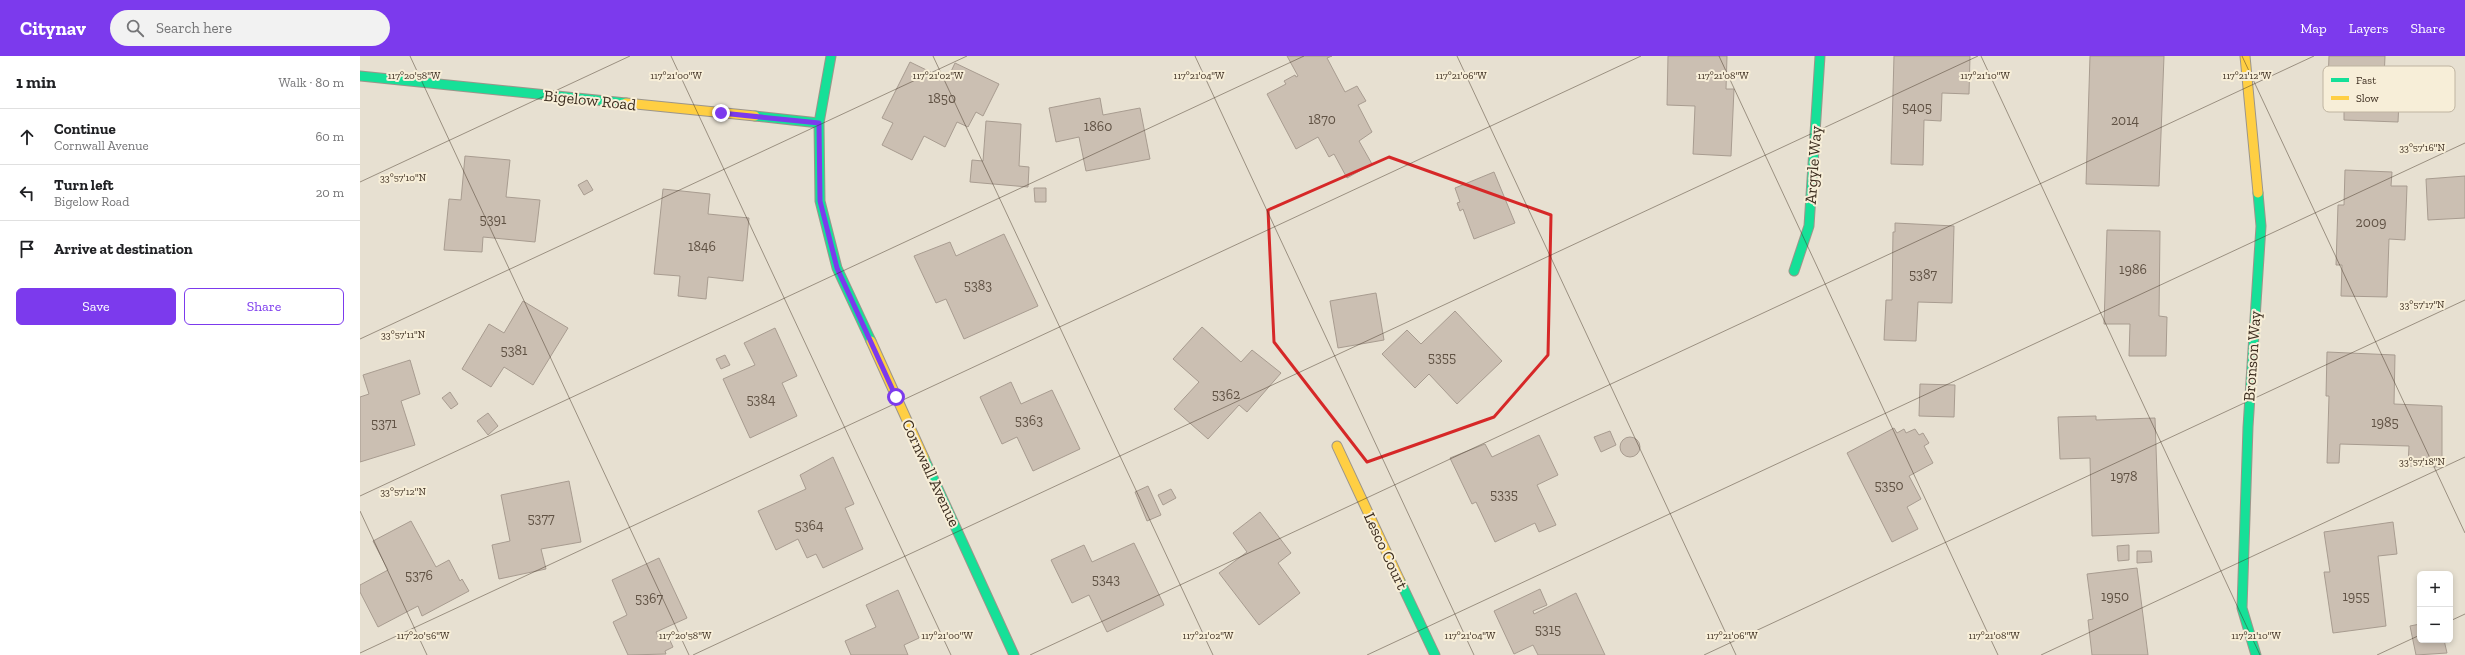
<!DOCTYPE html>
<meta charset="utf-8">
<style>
body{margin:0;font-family:"Zilla Slab",serif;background:#f2f2f2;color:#202124}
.controls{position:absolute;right:12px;bottom:12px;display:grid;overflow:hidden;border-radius:6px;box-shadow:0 2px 6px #0003}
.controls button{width:36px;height:36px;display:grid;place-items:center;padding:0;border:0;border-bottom:1px solid #e0e0e0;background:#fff;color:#202124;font:20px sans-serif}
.stop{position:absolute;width:12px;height:12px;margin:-9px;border:3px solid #7c3aed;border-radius:50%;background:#fff}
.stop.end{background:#7c3aed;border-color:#fff;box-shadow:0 1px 4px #0008}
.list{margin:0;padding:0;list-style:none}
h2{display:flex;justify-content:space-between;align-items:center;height:52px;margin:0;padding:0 16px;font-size:17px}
h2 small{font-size:13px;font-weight:400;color:#757577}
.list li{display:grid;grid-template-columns:26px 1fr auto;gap:12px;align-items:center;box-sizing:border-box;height:56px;padding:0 16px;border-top:1px solid #e0e0e0}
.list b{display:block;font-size:15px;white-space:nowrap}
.list p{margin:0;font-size:13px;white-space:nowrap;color:#757577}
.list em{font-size:13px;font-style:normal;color:#757577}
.actions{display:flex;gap:8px;padding:12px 16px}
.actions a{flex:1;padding:9px 0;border:1px solid #7c3aed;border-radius:6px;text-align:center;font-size:14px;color:#7c3aed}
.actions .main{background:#7c3aed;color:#fff}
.icon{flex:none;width:22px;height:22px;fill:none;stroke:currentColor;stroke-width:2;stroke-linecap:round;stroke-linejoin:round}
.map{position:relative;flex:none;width:2105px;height:599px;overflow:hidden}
header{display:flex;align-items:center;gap:24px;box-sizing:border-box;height:56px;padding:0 20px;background:#7c3aed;color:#fff}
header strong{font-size:19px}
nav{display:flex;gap:22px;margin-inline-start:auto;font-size:14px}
.search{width:280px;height:36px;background:#f2f2f2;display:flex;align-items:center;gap:10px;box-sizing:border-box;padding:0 14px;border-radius:22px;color:#757577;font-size:15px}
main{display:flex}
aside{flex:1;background:#fff}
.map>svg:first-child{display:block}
.building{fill:#cbbfb2;stroke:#a89c90}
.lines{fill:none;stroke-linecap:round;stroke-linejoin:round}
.fast-casing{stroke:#9c958a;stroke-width:11}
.slow-casing{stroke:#9c958a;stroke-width:11}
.fast{stroke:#16e098;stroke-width:9}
.slow{stroke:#ffcf43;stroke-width:9}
.route{stroke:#7c3aed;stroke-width:5}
.marked{fill:none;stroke:#d62828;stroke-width:3;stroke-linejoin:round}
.ticks{fill:none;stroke:#3d2e20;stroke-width:1;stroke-opacity:0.45}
.labels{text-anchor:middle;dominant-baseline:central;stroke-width:4;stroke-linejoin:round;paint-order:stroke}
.number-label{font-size:14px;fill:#605244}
.street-label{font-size:16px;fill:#3d2e20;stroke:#f7eed8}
.key{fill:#f7eed8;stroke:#bfb4a1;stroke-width:1}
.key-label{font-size:11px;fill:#3d2e20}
.ticks-label{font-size:10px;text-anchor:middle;fill:#3d2e20;stroke:#f7eed8;stroke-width:4;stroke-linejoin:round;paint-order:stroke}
</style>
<header>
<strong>Citynav</strong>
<div class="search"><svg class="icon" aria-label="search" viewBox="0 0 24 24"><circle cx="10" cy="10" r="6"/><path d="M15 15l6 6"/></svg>Search here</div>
<nav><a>Map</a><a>Layers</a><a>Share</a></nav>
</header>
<main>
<aside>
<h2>1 min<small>Walk · 80 m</small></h2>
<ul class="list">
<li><svg class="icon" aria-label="ahead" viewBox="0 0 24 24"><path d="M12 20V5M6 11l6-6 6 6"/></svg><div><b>Continue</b><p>Cornwall Avenue</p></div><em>60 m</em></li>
<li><svg class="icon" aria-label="left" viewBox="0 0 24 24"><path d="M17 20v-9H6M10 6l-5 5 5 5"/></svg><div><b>Turn left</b><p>Bigelow Road</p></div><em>20 m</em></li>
<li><svg class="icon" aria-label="arrive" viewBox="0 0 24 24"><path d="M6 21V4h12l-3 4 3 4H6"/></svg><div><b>Arrive at destination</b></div></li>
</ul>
<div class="actions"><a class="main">Save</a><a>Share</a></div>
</aside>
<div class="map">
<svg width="2105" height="599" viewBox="0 0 2105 599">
<rect width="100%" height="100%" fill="#e7e0d1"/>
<!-- building -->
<path class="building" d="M 927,0 L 972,0 L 967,2 L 985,36 L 997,30 L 1006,45 L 998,49 L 1012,76 L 999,85 L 1012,108 L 987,122 L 974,98 L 969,101 L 958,81 L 936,93 L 907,38 L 926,28 L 924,25 L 935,19 L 936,21 L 938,20 Z
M 1308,0 L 1367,0 L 1366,33 L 1374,33 L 1371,100 L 1333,98 L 1335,50 L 1307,49 Z
M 1534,0 L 1610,0 L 1609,38 L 1582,37 L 1581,65 L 1564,64 L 1563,109 L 1531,108 Z
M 1730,0 L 1804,0 L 1799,130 L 1726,128 Z
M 1969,0 L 2025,0 L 2024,23 L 2040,24 L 2038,66 L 1984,64 L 1984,52 L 1967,51 Z
M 550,6 L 587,24 L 595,7 L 639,28 L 623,60 L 616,56 L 608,71 L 597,66 L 585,91 L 564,80 L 552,104 L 522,89 L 533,67 L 522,62 Z
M 740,42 L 743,59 L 780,52 L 790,103 L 726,115 L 719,81 L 696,86 L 689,52 Z
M 626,65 L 661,68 L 659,110 L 669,111 L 668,131 L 610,126 L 612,104 L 623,105 Z
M 105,100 L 150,104 L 146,141 L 180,144 L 175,186 L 123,181 L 122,196 L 84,194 L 89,143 L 101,144 Z
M 1985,114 L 2032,116 L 2031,130 L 2047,130 L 2045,184 L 2029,183 L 2027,241 L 1981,240 L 1982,209 L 1976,209 L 1978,149 L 1984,149 Z
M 1134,116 L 1155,167 L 1114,183 L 1103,153 L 1100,155 L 1097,147 L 1100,146 L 1095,132 Z
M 2105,120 L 2105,162 L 2068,164 L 2066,123 Z
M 227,124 L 233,134 L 224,139 L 218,129 Z
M 674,132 L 686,132 L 686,146 L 675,146 Z
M 303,133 L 350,138 L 348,158 L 389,162 L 383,225 L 348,221 L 346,243 L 318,240 L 320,220 L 294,218 Z
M 1535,167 L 1594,170 L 1592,247 L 1558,246 L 1556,285 L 1524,284 L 1526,244 L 1532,244 L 1533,176 L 1535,176 Z
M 1747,174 L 1800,175 L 1799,260 L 1807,261 L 1806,300 L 1769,300 L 1770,268 L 1744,268 Z
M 644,178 L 678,250 L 604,283 L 586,243 L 576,247 L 554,200 L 590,186 L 596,200 Z
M 1016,237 L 1024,284 L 978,292 L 970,245 Z
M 163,245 L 208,272 L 173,329 L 144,311 L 131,331 L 102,313 L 129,268 L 144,277 Z
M 1095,255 L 1142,305 L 1097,348 L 1069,318 L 1055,332 L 1022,298 L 1047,274 L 1061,288 Z
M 842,271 L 881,306 L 892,294 L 921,317 L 887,356 L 879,349 L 848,383 L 814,353 L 839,326 L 813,303 Z
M 415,272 L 437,320 L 422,327 L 437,360 L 390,382 L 363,323 L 395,309 L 384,287 Z
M 1967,296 L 2035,299 L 2034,348 L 2082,350 L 2082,411 L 2048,410 L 2049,390 L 1980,388 L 1979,407 L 1967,407 L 1969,340 L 1966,340 Z
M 365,299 L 370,309 L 361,313 L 356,303 Z
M 50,304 L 60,338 L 41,345 L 55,389 L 0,406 L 0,341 L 9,338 L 3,319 Z
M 651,326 L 661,348 L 692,334 L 720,393 L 673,415 L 657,381 L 642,388 L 620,341 Z
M 1560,328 L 1595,329 L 1594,361 L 1559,360 Z
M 90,336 L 98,348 L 91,353 L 82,342 Z
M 128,357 L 138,370 L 128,379 L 117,365 Z
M 1736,360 L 1736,364 L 1795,362 L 1799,477 L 1732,480 L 1730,402 L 1700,403 L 1698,361 Z
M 1534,372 L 1537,377 L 1544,373 L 1546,377 L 1555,373 L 1559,379 L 1563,377 L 1569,387 L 1564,390 L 1573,407 L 1549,420 L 1561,443 L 1547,451 L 1558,473 L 1532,486 L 1487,397 Z
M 1250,375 L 1256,389 L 1241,396 L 1234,381 Z
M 1179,379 L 1198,419 L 1177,429 L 1196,469 L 1179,476 L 1175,467 L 1135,486 L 1116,446 L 1112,448 L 1090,402 L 1125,388 L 1132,401 Z
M1260 391a10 10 0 1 1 20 0a10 10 0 1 1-20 0Z
M 473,401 L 494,448 L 485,452 L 503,493 L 463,512 L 456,498 L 447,502 L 438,483 L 416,494 L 398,455 L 446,433 L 440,419 Z
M 209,425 L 221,486 L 181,493 L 186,513 L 139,523 L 132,489 L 150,485 L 141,439 Z
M 788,430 L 801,459 L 787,465 L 775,436 Z
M 811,433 L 816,442 L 803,449 L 798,439 Z
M 900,456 L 931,497 L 918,507 L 940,537 L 899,569 L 859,517 L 887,496 L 873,477 Z
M 51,465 L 76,511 L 89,504 L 100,525 L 102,523 L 109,535 L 62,560 L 58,550 L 18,571 L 0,536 L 0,529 L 28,514 L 13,485 Z
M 2033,466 L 2037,498 L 2018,500 L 2026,570 L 1973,577 L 1964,516 L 1970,516 L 1964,476 Z
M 774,487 L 804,549 L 747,576 L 729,539 L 712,547 L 691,504 L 724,489 L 732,506 Z
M 1769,489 L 1769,504 L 1758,505 L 1757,490 Z
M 1777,495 L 1791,495 L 1792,506 L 1777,507 Z
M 299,502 L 327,562 L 296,576 L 299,582 L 307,578 L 313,591 L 305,595 L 306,598 L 268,599 L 253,566 L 267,559 L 252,524 Z
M 1777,512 L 1788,599 L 1732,599 L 1728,564 L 1733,563 L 1727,518 Z
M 1180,533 L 1187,549 L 1173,555 L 1174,558 L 1216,537 L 1245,599 L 1178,599 L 1173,589 L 1154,598 L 1134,555 Z
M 538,534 L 559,582 L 544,589 L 548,599 L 491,599 L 485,585 L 516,571 L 506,549 Z
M 2060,568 L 2060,584 L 2084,584 L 2087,597 L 2056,599 L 2050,570 Z"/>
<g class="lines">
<!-- fast casing -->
<g class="fast-casing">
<path id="fast" d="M 471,0 L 459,67 L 460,145 L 477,212 L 511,285
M 0,20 L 266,47
M 395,60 L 459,67
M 1434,215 L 1449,170 L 1460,0
M 564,402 L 654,599
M 1040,525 L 1075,599
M 1896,599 L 1882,552 L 1888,371 L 1901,170 L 1898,137"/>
</g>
<!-- slow casing -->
<g class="slow-casing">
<path id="slow" d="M 1885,0 L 1898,137
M 266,47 L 395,60
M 511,285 L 564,402
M 977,390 L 1040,525"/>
</g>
<!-- fast -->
<use href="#fast" class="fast"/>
<!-- slow -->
<use href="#slow" class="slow"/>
</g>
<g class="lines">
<!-- route -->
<path class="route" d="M 361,57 L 459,67 L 460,145 L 477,212 L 536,341"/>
</g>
<!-- marked area -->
<path class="marked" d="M 1029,101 L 1191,159 L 1188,299 L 1134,361 L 1007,406 L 914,286 L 908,154 Z"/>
<!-- ticks -->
<path class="ticks" d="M 50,0 L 329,599M 311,0 L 591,599M 573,0 L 853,599M 835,0 L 1114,599M 1097,0 L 1376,599M 1359,0 L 1638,599M 1621,0 L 1900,599M 1882,0 L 2105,477M 0,126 L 270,0M 0,283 L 607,0M 0,440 L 944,0M 0,455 L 67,599M 2090,565 L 2105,558M 0,597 L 1281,0M 333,599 L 1618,0M 670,599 L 1954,0M 1007,599 L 2105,87M 1344,599 L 2105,244M 1681,599 L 2105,401M 2017,599 L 2060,579"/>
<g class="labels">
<!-- number labels -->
<g class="number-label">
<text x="582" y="42">1850</text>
<text x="1557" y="51">5405</text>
<text x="962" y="63">1870</text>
<text x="1765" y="64">2014</text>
<text x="738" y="70">1860</text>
<text x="133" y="163">5391</text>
<text x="2011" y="166">2009</text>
<text x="342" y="190">1846</text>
<text x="1773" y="213">1986</text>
<text x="1563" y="218">5387</text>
<text x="618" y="229">5383</text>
<text x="154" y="294">5381</text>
<text x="1082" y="301">5355</text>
<text x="866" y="338">5362</text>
<text x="401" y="343">5384</text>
<text x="669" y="364">5363</text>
<text x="2025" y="366">1985</text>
<text x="24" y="367">5371</text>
<text x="1764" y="420">1978</text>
<text x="1529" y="429">5350</text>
<text x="1144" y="438">5335</text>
<text x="181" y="462">5377</text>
<text x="449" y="469">5364</text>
<text x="59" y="519">5376</text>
<text x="746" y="523">5343</text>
<text x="1755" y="540">1950</text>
<text x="1996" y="540">1955</text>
<text x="289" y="542">5367</text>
<text x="1188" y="573">5315</text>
</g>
<!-- street labels -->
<g class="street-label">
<text transform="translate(230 44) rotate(6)">Bigelow Road</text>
<text transform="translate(1453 109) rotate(-86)">Argyle Way</text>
<text transform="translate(1892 300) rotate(-86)">Bronson Way</text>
<text transform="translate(571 417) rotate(65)">Cornwall Avenue</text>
<text transform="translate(1026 495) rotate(65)">Lesco Court</text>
</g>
</g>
<!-- legend -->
<rect x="1963" y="10" width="132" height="46" rx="6" class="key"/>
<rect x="1971" y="22" width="18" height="4" fill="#16e098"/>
<rect x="1971" y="40" width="18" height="4" fill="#ffcf43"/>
<g class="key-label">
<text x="1996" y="28">Fast</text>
<text x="1996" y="46">Slow</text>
</g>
<g class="ticks-label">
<text x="54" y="23">117°20'58"W</text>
<text x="316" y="23">117°21'00"W</text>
<text x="578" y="23">117°21'02"W</text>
<text x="839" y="23">117°21'04"W</text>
<text x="1101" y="23">117°21'06"W</text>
<text x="1363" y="23">117°21'08"W</text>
<text x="1625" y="23">117°21'10"W</text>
<text x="1887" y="23">117°21'12"W</text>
<text x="2062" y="95">33°57'16"N</text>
<text x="43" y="125">33°57'10"N</text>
<text x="2062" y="252">33°57'17"N</text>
<text x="43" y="282">33°57'11"N</text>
<text x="2062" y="409">33°57'18"N</text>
<text x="43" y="439">33°57'12"N</text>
<text x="63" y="583">117°20'56"W</text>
<text x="587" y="583">117°21'00"W</text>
<text x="1372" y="583">117°21'06"W</text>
<text x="1634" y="583">117°21'08"W</text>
<text x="325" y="583">117°20'58"W</text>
<text x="848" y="583">117°21'02"W</text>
<text x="1110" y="583">117°21'04"W</text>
<text x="1896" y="583">117°21'10"W</text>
</g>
</svg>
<div class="controls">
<button>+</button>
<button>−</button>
</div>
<div class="stop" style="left:536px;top:341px"></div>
<div class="stop end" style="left:361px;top:57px"></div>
</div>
</main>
